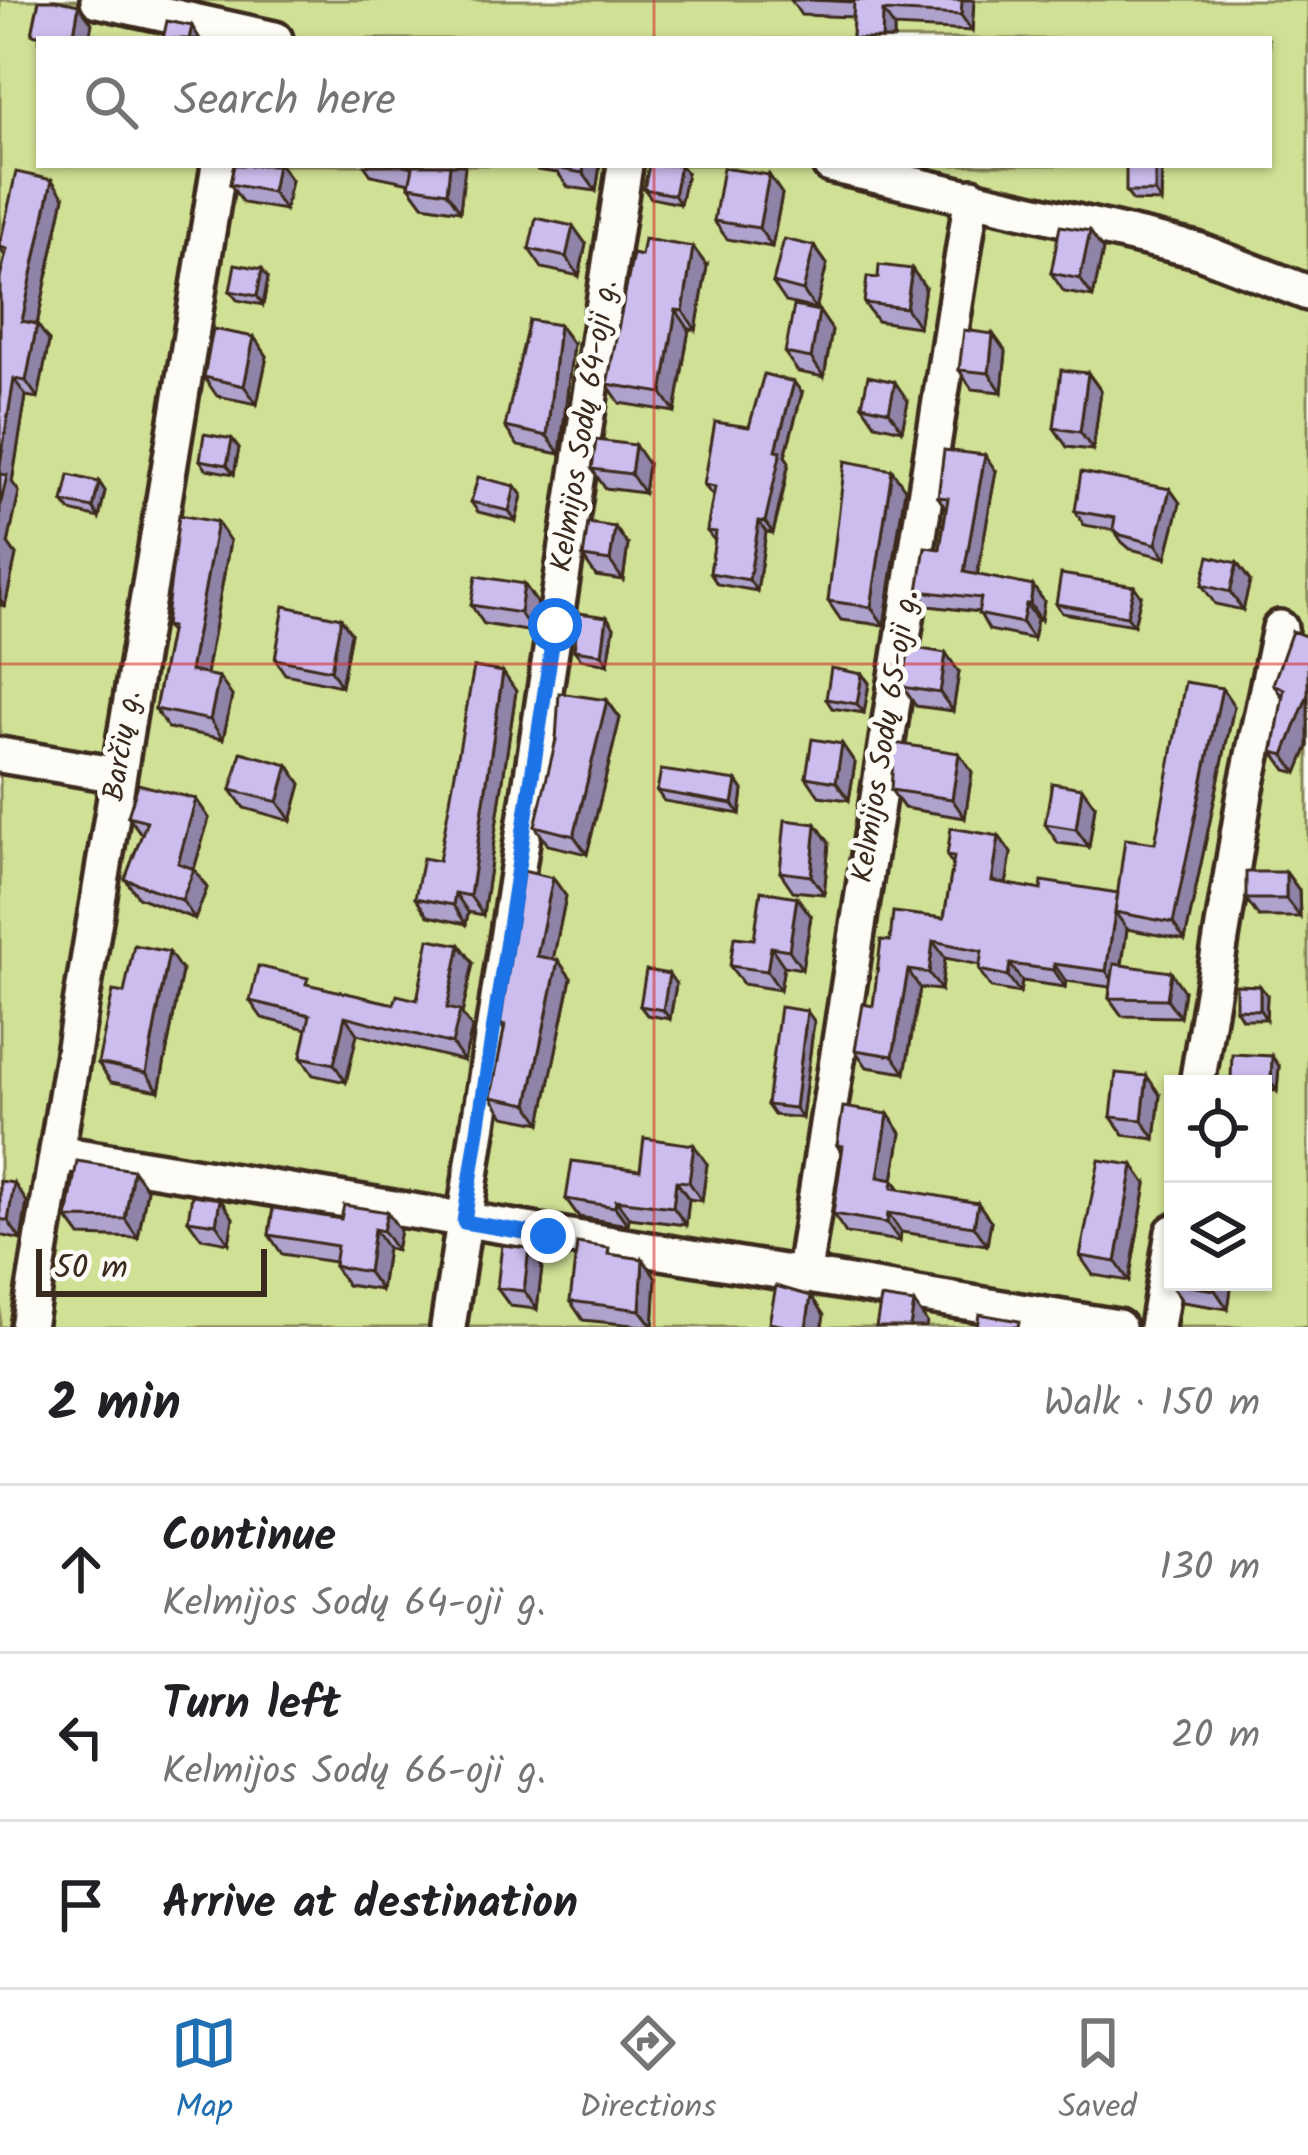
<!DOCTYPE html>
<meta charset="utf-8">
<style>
body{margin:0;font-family:Kalam,sans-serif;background:#f6f6f6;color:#202124}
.controls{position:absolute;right:36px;bottom:36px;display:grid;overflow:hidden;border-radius:0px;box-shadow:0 3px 9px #0004}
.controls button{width:108px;height:108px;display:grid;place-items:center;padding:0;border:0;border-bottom:3px solid #e0e0e0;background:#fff;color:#202124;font:60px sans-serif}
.scale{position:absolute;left:36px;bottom:30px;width:231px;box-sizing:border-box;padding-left:12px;border:6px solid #3b2a1e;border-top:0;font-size:33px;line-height:42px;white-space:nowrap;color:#3b2a1e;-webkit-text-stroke:9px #fdfcf7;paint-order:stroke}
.stop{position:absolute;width:36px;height:36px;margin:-27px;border:9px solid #1a73e8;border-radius:50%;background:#fff}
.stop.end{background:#1a73e8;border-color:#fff;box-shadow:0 3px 12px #0008}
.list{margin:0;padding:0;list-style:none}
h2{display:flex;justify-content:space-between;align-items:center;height:156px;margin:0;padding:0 48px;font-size:51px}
h2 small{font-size:39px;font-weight:400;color:#757577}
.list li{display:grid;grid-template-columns:78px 1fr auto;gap:36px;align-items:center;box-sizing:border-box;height:168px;padding:0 48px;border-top:3px solid #e0e0e0}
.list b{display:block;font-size:45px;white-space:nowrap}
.list p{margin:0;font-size:39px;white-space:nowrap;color:#757577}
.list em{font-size:39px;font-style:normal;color:#757577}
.icon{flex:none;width:66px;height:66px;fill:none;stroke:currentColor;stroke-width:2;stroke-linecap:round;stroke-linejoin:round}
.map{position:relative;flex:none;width:1308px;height:1327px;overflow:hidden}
.search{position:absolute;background:#fff;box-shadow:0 3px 9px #0004;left:36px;right:36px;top:36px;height:132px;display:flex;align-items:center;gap:30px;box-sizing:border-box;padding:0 42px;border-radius:0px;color:#757577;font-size:45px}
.sheet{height:660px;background:#fff}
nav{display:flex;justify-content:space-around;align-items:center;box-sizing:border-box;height:168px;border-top:3px solid #e0e0e0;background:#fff;font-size:33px;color:#757577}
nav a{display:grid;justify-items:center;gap:6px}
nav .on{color:#1f6fb2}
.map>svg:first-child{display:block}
.green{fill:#d0e094;stroke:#868559;stroke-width:3;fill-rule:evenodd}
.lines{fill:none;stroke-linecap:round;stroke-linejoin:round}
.minor-casing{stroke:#3b2a1e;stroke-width:42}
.minor{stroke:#fdfcf7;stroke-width:33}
.wall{fill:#afa3cd;stroke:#3b2a1e;stroke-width:3}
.shaded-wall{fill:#8f84a7;stroke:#3b2a1e;stroke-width:3}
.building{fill:#ccbdee;stroke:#3b2a1e;stroke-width:3}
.route{stroke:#1a73e8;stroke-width:15}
.grid{fill:none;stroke:#d62828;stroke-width:3;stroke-opacity:0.55}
.labels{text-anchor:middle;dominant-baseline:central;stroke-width:10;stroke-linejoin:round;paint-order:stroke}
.street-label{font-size:30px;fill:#3b2a1e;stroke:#fdfcf7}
</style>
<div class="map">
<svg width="1308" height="1327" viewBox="0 0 1308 1327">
<rect width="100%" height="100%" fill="#fdfcf7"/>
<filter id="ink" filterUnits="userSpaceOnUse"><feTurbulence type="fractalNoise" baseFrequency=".00833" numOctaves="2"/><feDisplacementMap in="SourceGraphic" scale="24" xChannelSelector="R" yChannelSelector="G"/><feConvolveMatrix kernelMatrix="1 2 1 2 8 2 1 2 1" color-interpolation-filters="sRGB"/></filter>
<g filter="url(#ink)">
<!-- green -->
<path class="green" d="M 0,0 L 1308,0 L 1308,1327 L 0,1327 ZM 39,39 L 1269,39 L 1269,165 L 39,165 ZM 1173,1084 L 1263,1084 L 1263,1282 L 1173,1282 Z"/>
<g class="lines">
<!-- minor casing -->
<g class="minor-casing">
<path id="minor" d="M 98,0 L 275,39
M 830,165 L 1197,250 L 1308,293
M 0,755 L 118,775
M 1197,1084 L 1245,793 L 1280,628
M 59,1153 L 1118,1327
M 803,1278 L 972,196
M 28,1327 L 219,165
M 448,1327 L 625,165
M 1157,1327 L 1173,1232"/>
</g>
<!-- minor -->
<use href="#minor" class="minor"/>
</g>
<!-- wall -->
<path class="wall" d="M 791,0 L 974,0 L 972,31 L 894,27 L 894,39 L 852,39 L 853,17 L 801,15 Z
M 234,165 L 280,165 L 291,180 L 285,210 L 243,203 L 230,184 Z
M 364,165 L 464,165 L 460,211 L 423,205 L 409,186 L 410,183 L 371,175 Z
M 534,165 L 600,165 L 596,191 L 568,187 L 558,173 L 537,170 Z
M 1162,167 L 1161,202 L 1133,201 L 1126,192 Z
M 687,173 L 680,204 L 651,198 L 644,189 Z
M 769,175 L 782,194 L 772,247 L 727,239 L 714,221 Z
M 64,197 L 37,324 L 49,341 L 38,398 L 26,396 L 12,482 L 19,492 L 8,544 L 16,555 L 5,606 L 0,605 L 0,278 L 5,256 L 0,248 Z
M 586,244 L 579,276 L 542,268 L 529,249 Z
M 814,246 L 827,264 L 816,309 L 786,302 L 773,283 Z
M 1103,250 L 1093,297 L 1064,292 L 1051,273 Z
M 707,266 L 696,330 L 689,329 L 675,412 L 620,403 L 607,384 Z
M 268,278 L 263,305 L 237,300 L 230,291 Z
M 878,278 L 925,287 L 919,327 L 877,321 L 864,303 Z
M 819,311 L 832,330 L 824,377 L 798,372 L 785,353 Z
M 993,334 L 1006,352 L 1002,392 L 972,389 L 959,370 Z
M 254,337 L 267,356 L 257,404 L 217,396 L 204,377 Z
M 573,344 L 560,454 L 518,446 L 505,427 Z
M 1088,373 L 1101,391 L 1093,450 L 1067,447 L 1054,428 Z
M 802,393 L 785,456 L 789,462 L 781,503 L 773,533 L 766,532 L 757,591 L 717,584 L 710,573 L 715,541 L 707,531 L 713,496 L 704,485 L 749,427 Z
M 908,401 L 902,430 L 875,424 L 862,405 Z
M 232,439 L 239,448 L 234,474 L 206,469 L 200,460 Z
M 648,464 L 644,493 L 605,488 L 592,469 Z
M 996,471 L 977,575 L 1044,601 L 1041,620 L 1037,619 L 1033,639 L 989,630 L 979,612 L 929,606 L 918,591 L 940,549 L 946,509 L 938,497 Z
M 99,482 L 105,491 L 99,518 L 70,511 L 63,502 Z
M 905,489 L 884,625 L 841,620 L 828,601 Z
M 1170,489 L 1180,503 L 1166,558 L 1130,549 L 1122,542 L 1114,530 L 1084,525 L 1075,511 Z
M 522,495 L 516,521 L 478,512 L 471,502 Z
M 230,541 L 206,674 L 232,696 L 223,739 L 168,728 L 155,709 L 170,633 L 165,626 Z
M 628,545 L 623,580 L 596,576 L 583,557 Z
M 1237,563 L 1250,581 L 1243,610 L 1215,604 L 1202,585 Z
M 524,584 L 537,603 L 533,632 L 484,624 L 471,605 Z
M 1141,596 L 1134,625 L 1062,613 L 1056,604 Z
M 607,617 L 614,627 L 608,664 L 581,659 L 574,650 Z
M 341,618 L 351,633 L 341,686 L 285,674 L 275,659 Z
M 1308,637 L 1308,746 L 1297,773 L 1286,770 L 1273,752 L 1283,698 L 1273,684 Z
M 959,672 L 953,711 L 916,706 L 903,687 Z
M 862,674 L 869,683 L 864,713 L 832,708 L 826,699 Z
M 516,691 L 483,915 L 468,912 L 466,924 L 428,916 L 415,898 L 439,861 Z
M 607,700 L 620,718 L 587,854 L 548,845 L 535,826 Z
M 1234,706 L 1185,940 L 1127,929 L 1122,965 L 1184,991 L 1180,1017 L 1122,1016 L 1109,998 L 1110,987 L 1066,981 L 1065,987 L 1022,981 L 1020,993 L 991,988 L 979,970 L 980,965 L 945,958 L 941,990 L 920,988 L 905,1073 L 867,1067 L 855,1050 L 873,1006 L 890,941 L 944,918 L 953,865 L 947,856 L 999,836 L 1011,853 L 1006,884 L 1041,890 L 1118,893 L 1155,843 Z
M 842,744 L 855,763 L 849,800 L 819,796 L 806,777 Z
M 959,753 L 972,772 L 965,818 L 904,808 L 891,790 Z
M 288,765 L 301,784 L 291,821 L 244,808 L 231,790 Z
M 737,781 L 743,790 L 740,814 L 664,801 L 657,791 Z
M 196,799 L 209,818 L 194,869 L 207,888 L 195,919 L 138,897 L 125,879 L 142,835 L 128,816 Z
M 1095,806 L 1089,847 L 1058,843 L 1045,824 Z
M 816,824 L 829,843 L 824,894 L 793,891 L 780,872 Z
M 1299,890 L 1300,917 L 1259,917 L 1246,899 Z
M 566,896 L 553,959 L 571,978 L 541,1123 L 504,1116 L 491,1097 L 504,1030 L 500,1024 Z
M 811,916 L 802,969 L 784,966 L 780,990 L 743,984 L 730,966 L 754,939 Z
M 460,945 L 473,963 L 462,1014 L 472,1028 L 464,1061 L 357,1034 L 346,1082 L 313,1075 L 301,1057 L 307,1029 L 262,1018 L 250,1001 L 314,986 L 394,1004 L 417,1000 Z
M 182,971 L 159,1091 L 111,1082 L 98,1063 L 124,993 Z
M 676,984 L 670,1019 L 647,1015 L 640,1006 Z
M 1267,995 L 1266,1019 L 1242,1019 L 1236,1009 Z
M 814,1021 L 802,1118 L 774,1115 L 767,1105 Z
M 1279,1066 L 1277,1091 L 1263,1090 L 1263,1084 L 1234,1084 L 1231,1079 Z
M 1160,1095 L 1155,1139 L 1124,1135 L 1111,1117 Z
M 888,1114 L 901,1133 L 893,1180 L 900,1189 L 991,1221 L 987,1245 L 901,1232 L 900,1241 L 846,1233 L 833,1214 L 842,1154 L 837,1145 Z
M 707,1164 L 702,1201 L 689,1199 L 686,1225 L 629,1218 L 628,1225 L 579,1217 L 566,1199 L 640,1170 Z
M 133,1170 L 147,1189 L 138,1238 L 80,1236 L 67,1218 Z
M 0,1181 L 27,1202 L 21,1240 L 0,1235 Z
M 1146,1184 L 1129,1281 L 1093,1275 L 1080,1256 Z
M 220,1199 L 233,1218 L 229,1243 L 201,1238 L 188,1220 Z
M 273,1208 L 400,1230 L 396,1250 L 387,1248 L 381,1290 L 347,1285 L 334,1266 L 334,1262 L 282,1254 L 269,1235 Z
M 614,1255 L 643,1259 L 656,1278 L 653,1327 L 583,1320 L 570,1301 Z
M 542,1267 L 537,1309 L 510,1306 L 497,1288 Z
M 1173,1282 L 1232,1282 L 1228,1309 L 1183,1302 L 1169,1283 Z"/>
<!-- shaded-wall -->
<path class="shaded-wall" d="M 962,0 L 974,0 L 972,31 L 961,15 Z
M 79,5 L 92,23 L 89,39 L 73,39 Z
M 883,11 L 894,27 L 894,39 L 882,39 Z
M 192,26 L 200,39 L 189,39 Z
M 277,165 L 280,165 L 291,180 L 285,210 L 272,192 Z
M 450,165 L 464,165 L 465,167 L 460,211 L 447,192 Z
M 584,165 L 600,165 L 596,191 L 583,173 Z
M 680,165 L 687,173 L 680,204 L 674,195 Z
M 1155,165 L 1160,165 L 1162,167 L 1161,202 L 1155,192 Z
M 769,175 L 782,194 L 772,247 L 759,228 Z
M 52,180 L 64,197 L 34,338 L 22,321 Z
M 573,226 L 586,244 L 579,276 L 566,257 Z
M 1090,231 L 1103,250 L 1093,297 L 1080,279 Z
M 814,246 L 827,264 L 816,309 L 803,291 Z
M 693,247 L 707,266 L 696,330 L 683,311 Z
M 262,269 L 268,278 L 263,305 L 257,296 Z
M 912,269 L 925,287 L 919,327 L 906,308 Z
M 676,310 L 689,329 L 675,412 L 662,393 Z
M 819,311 L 832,330 L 824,377 L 811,358 Z
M 37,324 L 49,341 L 38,398 L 26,381 Z
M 559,325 L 573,344 L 560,454 L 547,436 Z
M 993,334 L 1006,352 L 1002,392 L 989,373 Z
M 254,337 L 267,356 L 257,404 L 244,386 Z
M 1088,373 L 1101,391 L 1093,450 L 1080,432 Z
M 14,379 L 26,396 L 12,482 L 19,492 L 8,544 L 16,555 L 5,606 L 0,599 L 0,464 Z
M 794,382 L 802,393 L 785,456 L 789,462 L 773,533 L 765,522 L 776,450 Z
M 895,382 L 908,401 L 902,430 L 889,411 Z
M 232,439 L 239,448 L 234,474 L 227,465 Z
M 635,445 L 648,464 L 644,493 L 631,474 Z
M 985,455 L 996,471 L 975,588 L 964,572 Z
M 892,470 L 905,489 L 884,625 L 871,607 Z
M 99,482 L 105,491 L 99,518 L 93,508 Z
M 515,486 L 522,495 L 516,521 L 509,511 Z
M 1170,489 L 1180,503 L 1166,558 L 1156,544 Z
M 759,521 L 766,532 L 757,591 L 749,580 Z
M 217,522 L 230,541 L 203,690 L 190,671 Z
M 615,527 L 628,545 L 623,580 L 610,561 Z
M 1237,563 L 1250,581 L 1243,610 L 1230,592 Z
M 524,584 L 537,603 L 533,632 L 520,613 Z
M 1033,586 L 1044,601 L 1041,620 L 1030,604 Z
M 1134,586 L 1141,596 L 1134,625 L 1127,616 Z
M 1026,604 L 1037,619 L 1033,639 L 1022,623 Z
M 607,617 L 614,627 L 608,664 L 602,654 Z
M 341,618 L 351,633 L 341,686 L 331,670 Z
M 946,653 L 959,672 L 953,711 L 940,693 Z
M 503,672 L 516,691 L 483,915 L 470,896 Z
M 862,674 L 869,683 L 864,713 L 857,704 Z
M 219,677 L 232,696 L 223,739 L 210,720 Z
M 1222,688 L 1234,706 L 1185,940 L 1173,923 Z
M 1308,694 L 1308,746 L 1297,773 L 1284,755 Z
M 607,700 L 620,718 L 587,854 L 574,836 Z
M 842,744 L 855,763 L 849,800 L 836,782 Z
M 959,753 L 972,772 L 965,818 L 952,799 Z
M 288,765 L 301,784 L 291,821 L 278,802 Z
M 737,781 L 743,790 L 740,814 L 733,804 Z
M 1082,788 L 1095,806 L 1089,847 L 1076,829 Z
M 196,799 L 209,818 L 194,869 L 207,888 L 195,919 L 182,900 L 178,863 Z
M 816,824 L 829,843 L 824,894 L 811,876 Z
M 999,836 L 1011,853 L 1004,898 L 992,881 Z
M 1286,872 L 1299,890 L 1300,917 L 1286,899 Z
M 553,878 L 566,896 L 550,975 L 537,956 Z
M 455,893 L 468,912 L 466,924 L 453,905 Z
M 1118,893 L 1115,912 L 1127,929 L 1118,988 L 1106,971 Z
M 797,897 L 811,916 L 802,969 L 789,950 Z
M 933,941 L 945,958 L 941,990 L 929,973 Z
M 460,945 L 473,963 L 462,1014 L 472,1028 L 464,1061 L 452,1044 L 447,1008 Z
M 771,947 L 784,966 L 780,990 L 767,971 Z
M 169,952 L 182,971 L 159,1091 L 146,1073 Z
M 558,960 L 571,978 L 541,1123 L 528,1104 Z
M 1010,964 L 1022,981 L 1020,993 L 1008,976 Z
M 1054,964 L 1066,981 L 1065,987 L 1054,970 Z
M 908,970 L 920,988 L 905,1073 L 893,1056 Z
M 1171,972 L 1184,991 L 1180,1017 L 1167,999 Z
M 669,974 L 676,984 L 670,1019 L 663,1010 Z
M 1260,986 L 1267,995 L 1266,1019 L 1260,1010 Z
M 807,1011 L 814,1021 L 802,1118 L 795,1108 Z
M 345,1016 L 357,1034 L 346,1082 L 334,1064 Z
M 1272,1056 L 1279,1066 L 1277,1091 L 1271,1082 Z
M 1147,1076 L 1160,1095 L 1155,1139 L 1142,1120 Z
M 888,1114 L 901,1133 L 893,1180 L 906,1198 L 878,1177 Z
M 694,1145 L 707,1164 L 702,1201 L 689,1182 Z
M 1133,1165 L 1146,1184 L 1129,1281 L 1116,1262 Z
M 133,1170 L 147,1189 L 138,1238 L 125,1219 Z
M 676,1181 L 689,1199 L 686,1225 L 673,1207 Z
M 14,1183 L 27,1202 L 21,1240 L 8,1221 Z
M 220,1199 L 233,1218 L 229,1243 L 216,1224 Z
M 616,1200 L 629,1218 L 628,1225 L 615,1207 Z
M 978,1203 L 991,1221 L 987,1245 L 974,1226 Z
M 387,1212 L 400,1230 L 396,1250 L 383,1231 Z
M 888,1213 L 901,1232 L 900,1241 L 887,1223 Z
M 374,1229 L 387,1248 L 381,1290 L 368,1272 Z
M 529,1248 L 542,1267 L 537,1309 L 524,1291 Z
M 643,1259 L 656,1278 L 653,1327 L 640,1310 Z
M 1216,1282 L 1232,1282 L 1228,1309 L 1215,1290 Z
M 811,1296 L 824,1315 L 822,1327 L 806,1327 Z
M 914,1303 L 927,1322 L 926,1327 L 910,1327 Z"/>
<!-- building -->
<path class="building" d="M 39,0 L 55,0 L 79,5 L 73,39 L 56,39 L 32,34 Z
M 810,0 L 962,0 L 961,15 L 883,11 L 882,39 L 852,39 L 854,2 Z
M 167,21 L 192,26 L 189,39 L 163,39 Z
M 234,165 L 277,165 L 272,192 L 230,184 Z
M 402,165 L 450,165 L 447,192 L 409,186 L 413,167 Z
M 555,165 L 584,165 L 583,173 L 555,168 Z
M 649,165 L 680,165 L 674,195 L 644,189 Z
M 1126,165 L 1155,165 L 1155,192 L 1126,192 Z
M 723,168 L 769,175 L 759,228 L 714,221 Z
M 16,172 L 52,180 L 22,321 L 37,324 L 26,381 L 14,379 L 0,464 L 0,278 L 7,249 L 0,247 L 0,244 Z
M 536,218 L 573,226 L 566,257 L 529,249 Z
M 1060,226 L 1090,231 L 1080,279 L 1051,273 Z
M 644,239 L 693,247 L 683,311 L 676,310 L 662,393 L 607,384 L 633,254 L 641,256 Z
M 784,239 L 814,246 L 803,291 L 773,283 Z
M 235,264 L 262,269 L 257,296 L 230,291 Z
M 879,265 L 912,269 L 906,308 L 864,303 L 867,277 L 878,278 Z
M 794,306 L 819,311 L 811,358 L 785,353 Z
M 529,320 L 559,325 L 547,436 L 505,427 Z
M 213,329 L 254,337 L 244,386 L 204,377 Z
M 964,330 L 993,334 L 989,373 L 959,370 Z
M 1061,370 L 1088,373 L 1080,432 L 1054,428 Z
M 764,374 L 794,382 L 776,450 L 781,451 L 765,522 L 759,521 L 749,580 L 710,573 L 716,532 L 707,531 L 715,487 L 704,485 L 715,422 L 749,427 Z
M 868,376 L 895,382 L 889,411 L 862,405 Z
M 204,434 L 232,439 L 227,465 L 200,460 Z
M 596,440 L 635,445 L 631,474 L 592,469 Z
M 944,450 L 985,455 L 964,572 L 1033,586 L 1030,604 L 1026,604 L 1022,623 L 978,614 L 981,598 L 918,591 L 925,547 L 940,549 L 948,498 L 938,497 Z
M 845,461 L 892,470 L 871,607 L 828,601 Z
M 1081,472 L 1170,489 L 1156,544 L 1121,535 L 1113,529 L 1115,518 L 1075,511 Z
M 0,474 L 7,475 L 0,507 Z
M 69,475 L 99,482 L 93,508 L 63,502 Z
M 478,477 L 515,486 L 509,511 L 471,502 Z
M 179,515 L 217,522 L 190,671 L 219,677 L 210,720 L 155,709 L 171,627 L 165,626 Z
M 588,523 L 615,527 L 610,561 L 583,557 Z
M 1209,556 L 1237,563 L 1230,592 L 1202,585 Z
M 1061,574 L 1134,586 L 1127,616 L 1056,604 Z
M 476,576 L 524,584 L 520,613 L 471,605 Z
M 284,606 L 341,618 L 331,670 L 275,659 Z
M 579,613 L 607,617 L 602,654 L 574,650 Z
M 1292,631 L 1308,637 L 1308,694 L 1284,755 L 1273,752 L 1284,689 L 1273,684 Z
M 909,647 L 946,653 L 940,693 L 903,687 Z
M 474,667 L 503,672 L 470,896 L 455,893 L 453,905 L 415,898 L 423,858 L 439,861 Z
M 831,668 L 862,674 L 857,704 L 826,699 Z
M 1185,682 L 1222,688 L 1173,923 L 1115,912 L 1125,839 L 1155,843 Z
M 559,693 L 607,700 L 574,836 L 535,826 L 556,740 Z
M 812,739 L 842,744 L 836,782 L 806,777 Z
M 894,743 L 959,753 L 952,799 L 891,790 Z
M 241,752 L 288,765 L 278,802 L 231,790 Z
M 661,770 L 737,781 L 733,804 L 657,791 Z
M 1052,783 L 1082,788 L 1076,829 L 1045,824 Z
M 138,784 L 196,799 L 178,863 L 194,869 L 182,900 L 125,879 L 147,821 L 128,816 Z
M 785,820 L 816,824 L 811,876 L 780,872 Z
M 951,828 L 999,836 L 992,881 L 1041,890 L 1042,881 L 1118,893 L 1106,971 L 1054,964 L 1054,970 L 1010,964 L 1008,976 L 979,970 L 982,951 L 933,941 L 929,973 L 908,970 L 893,1056 L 855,1050 L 863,1004 L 873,1006 L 881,940 L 890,941 L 893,912 L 944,918 L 954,857 L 947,856 Z
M 523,871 L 553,878 L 537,956 L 558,960 L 528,1104 L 491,1097 L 505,1025 L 500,1024 Z
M 1246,872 L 1286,872 L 1286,899 L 1246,899 Z
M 761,891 L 797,897 L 789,950 L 771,947 L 767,971 L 730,966 L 734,937 L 754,939 Z
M 429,939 L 460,945 L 447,1008 L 460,1011 L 452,1044 L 345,1016 L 334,1064 L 301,1057 L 310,1015 L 250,1001 L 258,966 L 308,978 L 306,984 L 394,1004 L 397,995 L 417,1000 Z
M 134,945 L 169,952 L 146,1073 L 98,1063 L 113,991 L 124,993 Z
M 1114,964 L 1171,972 L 1167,999 L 1109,998 Z
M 646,970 L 669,974 L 663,1010 L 640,1006 Z
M 1236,985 L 1260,986 L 1260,1010 L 1236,1009 Z
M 780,1007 L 807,1011 L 795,1108 L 767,1105 Z
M 1232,1054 L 1272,1056 L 1271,1082 L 1231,1079 Z
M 1116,1073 L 1147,1076 L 1142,1120 L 1111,1117 Z
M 843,1107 L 888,1114 L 878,1177 L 893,1180 L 892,1188 L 978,1203 L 974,1226 L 888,1213 L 887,1223 L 833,1214 L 843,1146 L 837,1145 Z
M 644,1138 L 694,1145 L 689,1182 L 676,1181 L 673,1207 L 616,1200 L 615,1207 L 566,1199 L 572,1161 L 640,1170 Z
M 1099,1160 L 1133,1165 L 1116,1262 L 1080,1256 Z
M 77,1161 L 133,1170 L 125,1219 L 67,1218 Z
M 0,1181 L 14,1183 L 8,1221 L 0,1219 Z
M 192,1195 L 220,1199 L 216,1224 L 188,1220 Z
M 344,1205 L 387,1212 L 383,1231 L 374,1229 L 368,1272 L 334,1266 L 337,1246 L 269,1235 L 273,1208 L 341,1219 Z
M 577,1243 L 609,1248 L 608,1254 L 643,1259 L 640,1310 L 570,1301 Z
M 502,1245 L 529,1248 L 524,1291 L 497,1288 Z
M 1173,1262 L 1173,1282 L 1216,1282 L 1215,1290 L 1169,1283 Z
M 776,1286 L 811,1296 L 806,1327 L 791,1327 L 769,1323 Z
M 881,1298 L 914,1303 L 910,1327 L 876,1327 Z
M 979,1314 L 1019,1321 L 1018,1327 L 977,1327 Z"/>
</g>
<g class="lines" filter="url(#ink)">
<!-- route -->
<path class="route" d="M 548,1236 L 464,1222 L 555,625"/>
</g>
<!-- grid -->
<path class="grid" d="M 654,0 L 654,39M 654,165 L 654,1327M 0,664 L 1308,664"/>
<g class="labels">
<!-- street labels -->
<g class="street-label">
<text transform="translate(585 426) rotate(-81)">Kelmijos Sodų 64-oji g.</text>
<text transform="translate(886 737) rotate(-81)">Kelmijos Sodų 65-oji g.</text>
<text transform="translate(123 746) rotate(-81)">Barčių g.</text>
</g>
</g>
</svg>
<div class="controls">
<button><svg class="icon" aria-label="locate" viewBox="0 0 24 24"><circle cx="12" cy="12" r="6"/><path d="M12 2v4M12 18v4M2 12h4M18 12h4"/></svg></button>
<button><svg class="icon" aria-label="layers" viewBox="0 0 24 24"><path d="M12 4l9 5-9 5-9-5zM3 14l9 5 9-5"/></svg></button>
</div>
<div class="scale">50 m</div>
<div class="stop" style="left:555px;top:625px"></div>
<div class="stop end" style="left:548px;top:1236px"></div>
<div class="search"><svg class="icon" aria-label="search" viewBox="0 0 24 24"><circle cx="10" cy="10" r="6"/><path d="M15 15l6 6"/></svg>Search here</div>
</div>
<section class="sheet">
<h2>2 min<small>Walk · 150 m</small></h2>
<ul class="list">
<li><svg class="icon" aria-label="ahead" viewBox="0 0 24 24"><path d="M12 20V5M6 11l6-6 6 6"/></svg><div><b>Continue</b><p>Kelmijos Sodų 64-oji g.</p></div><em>130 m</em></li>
<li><svg class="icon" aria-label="left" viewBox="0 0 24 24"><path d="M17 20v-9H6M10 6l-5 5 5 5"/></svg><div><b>Turn left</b><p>Kelmijos Sodų 66-oji g.</p></div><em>20 m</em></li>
<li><svg class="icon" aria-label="arrive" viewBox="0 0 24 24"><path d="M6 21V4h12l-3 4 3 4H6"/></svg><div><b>Arrive at destination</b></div></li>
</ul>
</section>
<nav>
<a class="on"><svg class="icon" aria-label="map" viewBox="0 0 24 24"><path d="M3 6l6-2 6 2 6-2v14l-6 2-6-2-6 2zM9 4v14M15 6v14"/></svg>Map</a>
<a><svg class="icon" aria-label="directions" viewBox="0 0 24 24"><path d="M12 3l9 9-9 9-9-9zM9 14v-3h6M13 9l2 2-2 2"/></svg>Directions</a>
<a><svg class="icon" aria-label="saved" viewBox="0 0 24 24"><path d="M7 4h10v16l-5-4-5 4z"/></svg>Saved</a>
</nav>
